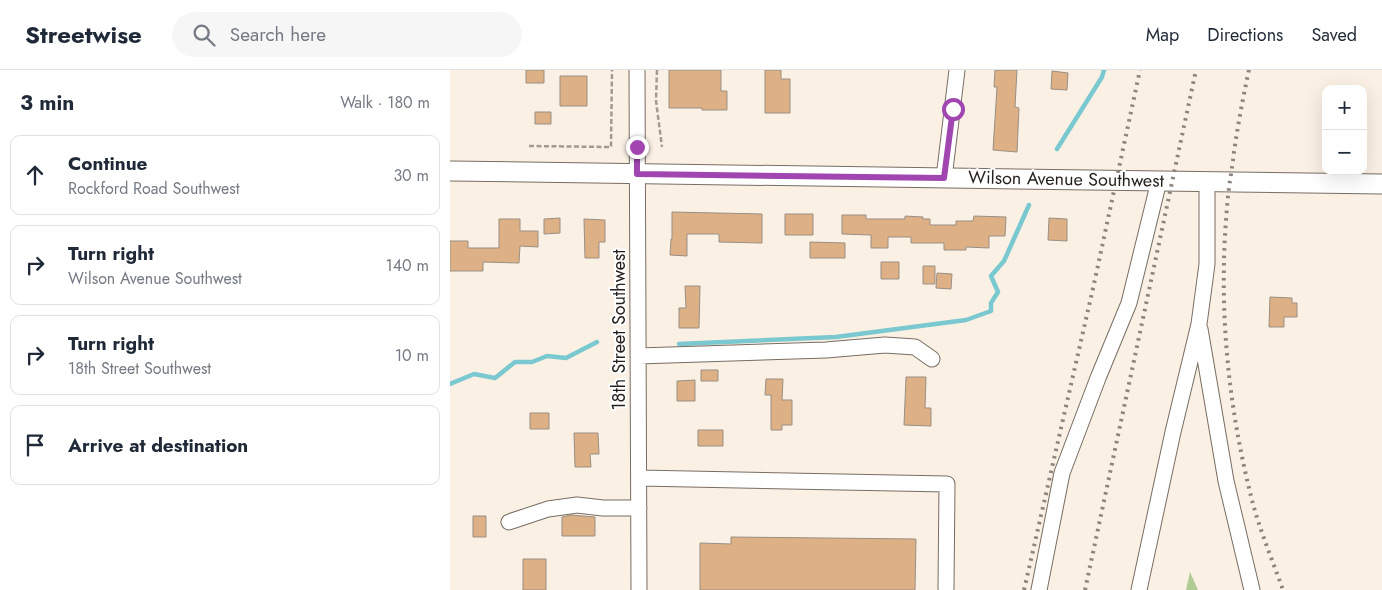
<!DOCTYPE html>
<meta charset="utf-8">
<style>
body{margin:0;font-family:Jost,sans-serif;background:#f6f6f7;color:#1f2937}
.controls{position:absolute;right:15px;top:15px;display:grid;overflow:hidden;border-radius:10px;box-shadow:0 5px 20px #0002}
.controls button{width:45px;height:45px;display:grid;place-items:center;padding:0;border:0;border-bottom:1px solid #e0e1e3;background:#fff;color:#1f2937;font:25px sans-serif}
.stop{position:absolute;width:15px;height:15px;margin:-11px;border:4px solid #a146b1;border-radius:50%;background:#fff}
.stop.end{background:#a146b1;border-color:#fff;box-shadow:0 1px 5px #0008}
.list{margin:0;padding:0;list-style:none}
h2{display:flex;justify-content:space-between;align-items:center;height:65px;margin:0;padding:0 20px;font-size:21px}
h2 small{font-size:16px;font-weight:400;color:#747a83}
.list li{display:grid;grid-template-columns:32px 1fr auto;gap:15px;align-items:center;box-sizing:border-box;height:80px;margin:0 10px 10px;padding:0 10px;border:1px solid #e0e1e3;border-radius:10px}
.list b{display:block;font-size:19px;white-space:nowrap}
.list p{margin:0;font-size:16px;white-space:nowrap;color:#747a83}
.list em{font-size:16px;font-style:normal;color:#747a83}
.icon{flex:none;width:28px;height:28px;fill:none;stroke:currentColor;stroke-width:2;stroke-linecap:round;stroke-linejoin:round}
.map{position:relative;flex:none;width:932px;height:520px;overflow:hidden}
header{display:flex;align-items:center;gap:30px;box-sizing:border-box;height:70px;padding:0 25px;background:#fff;border-bottom:1px solid #e0e1e3}
header strong{font-size:24px}
nav{display:flex;gap:28px;margin-inline-start:auto;font-size:18px}
.search{width:350px;height:45px;background:#f6f6f7;display:flex;align-items:center;gap:12px;box-sizing:border-box;padding:0 18px;border-radius:28px;color:#747a83;font-size:19px}
main{display:flex}
aside{flex:1;background:#fff}
.map>svg:first-child{display:block}
.forest{fill:#b1cb95}
.lines{fill:none;stroke-linecap:round;stroke-linejoin:round}
.stream{stroke:#7ac8d0;stroke-width:4.5}
.building{fill:#ddb185;stroke:#998f84}
.minor-casing{stroke:#776d63;stroke-width:17}
.major-casing{stroke:#776d63;stroke-width:21}
.path{stroke:#a39b92;stroke-width:2.5;stroke-dasharray:5 2.5;stroke-linecap:butt}
.minor{stroke:#fff;stroke-width:15}
.major{stroke:#fff;stroke-width:19}
.rail{stroke:#8c847d;stroke-width:4;stroke-dasharray:2.5 5;stroke-linecap:butt}
.route{stroke:#a146b1;stroke-width:6}
.labels{text-anchor:middle;dominant-baseline:central;stroke-width:4;stroke-linejoin:round;paint-order:stroke}
.street-label{font-size:18px;fill:#231f1b;stroke:#fff}
</style>
<header>
<strong>Streetwise</strong>
<div class="search"><svg class="icon" aria-label="search" viewBox="0 0 24 24"><circle cx="10" cy="10" r="6"/><path d="M15 15l6 6"/></svg>Search here</div>
<nav><a>Map</a><a>Directions</a><a>Saved</a></nav>
</header>
<main>
<aside>
<h2>3 min<small>Walk · 180 m</small></h2>
<ul class="list">
<li><svg class="icon" aria-label="ahead" viewBox="0 0 24 24"><path d="M12 20V5M6 11l6-6 6 6"/></svg><div><b>Continue</b><p>Rockford Road Southwest</p></div><em>30 m</em></li>
<li><svg class="icon" aria-label="right" viewBox="0 0 24 24"><path d="M7 20v-9h11M14 6l5 5-5 5"/></svg><div><b>Turn right</b><p>Wilson Avenue Southwest</p></div><em>140 m</em></li>
<li><svg class="icon" aria-label="right" viewBox="0 0 24 24"><path d="M7 20v-9h11M14 6l5 5-5 5"/></svg><div><b>Turn right</b><p>18th Street Southwest</p></div><em>10 m</em></li>
<li><svg class="icon" aria-label="arrive" viewBox="0 0 24 24"><path d="M6 21V4h12l-3 4 3 4H6"/></svg><div><b>Arrive at destination</b></div></li>
</ul>
</aside>
<div class="map">
<svg width="932" height="520" viewBox="0 0 932 520">
<rect width="100%" height="100%" fill="#fbf0e4"/>
<!-- forest -->
<path class="forest" d="M 740,502 L 748,520 L 736,520 Z"/>
<g class="lines">
<!-- stream -->
<path class="stream" d="M 607,79 L 652,7 L 654,0
M 229,274 L 386,267 L 516,250 L 541,241 L 541,233 L 548,222 L 541,206 L 554,191 L 579,135
M 0,314 L 24,304 L 45,308 L 65,292 L 82,292 L 97,286 L 116,288 L 147,272"/>
</g>
<!-- building -->
<path class="building" d="M 76,0 L 94,0 L 94,13 L 76,13 Z
M 219,0 L 271,0 L 271,21 L 277,21 L 277,40 L 252,40 L 252,38 L 219,38 Z
M 315,0 L 331,0 L 331,9 L 340,9 L 340,43 L 315,43 Z
M 545,0 L 567,0 L 565,37 L 569,38 L 567,82 L 543,80 L 547,17 L 544,17 Z
M 602,1 L 618,3 L 617,20 L 601,19 Z
M 110,6 L 137,6 L 137,36 L 110,36 Z
M 85,42 L 101,42 L 101,54 L 85,54 Z
M 222,142 L 312,144 L 312,173 L 269,172 L 269,164 L 237,164 L 237,186 L 220,185 L 221,169 L 222,169 Z
M 335,144 L 363,144 L 363,165 L 335,165 Z
M 392,145 L 416,145 L 416,149 L 455,149 L 455,146 L 473,147 L 473,149 L 480,149 L 480,155 L 506,155 L 506,151 L 523,151 L 524,146 L 556,147 L 555,166 L 539,166 L 539,178 L 516,177 L 516,180 L 494,180 L 494,173 L 461,173 L 461,167 L 438,167 L 438,178 L 421,178 L 421,165 L 392,164 Z
M 110,148 L 110,163 L 94,164 L 94,149 Z
M 599,148 L 617,149 L 617,171 L 598,170 Z
M 49,149 L 70,149 L 70,161 L 88,161 L 88,177 L 70,176 L 69,193 L 33,192 L 33,201 L 0,201 L 0,171 L 18,171 L 18,178 L 49,178 Z
M 134,149 L 155,150 L 155,172 L 149,172 L 149,188 L 135,188 Z
M 360,172 L 395,173 L 395,188 L 360,188 Z
M 431,192 L 449,192 L 449,209 L 431,209 Z
M 473,196 L 485,196 L 485,214 L 473,214 Z
M 487,203 L 502,204 L 501,219 L 486,218 Z
M 235,216 L 250,216 L 249,258 L 229,258 L 229,238 L 236,238 Z
M 820,227 L 842,228 L 842,233 L 847,233 L 847,247 L 834,247 L 834,257 L 819,257 Z
M 251,300 L 268,300 L 268,311 L 251,311 Z
M 456,307 L 476,307 L 475,338 L 481,338 L 481,356 L 454,355 Z
M 316,309 L 333,309 L 332,330 L 342,330 L 342,355 L 332,355 L 332,360 L 321,360 L 321,325 L 315,325 Z
M 245,310 L 245,331 L 227,331 L 227,311 Z
M 80,343 L 99,343 L 99,359 L 80,359 Z
M 248,360 L 273,360 L 273,376 L 248,376 Z
M 124,363 L 148,363 L 149,384 L 140,384 L 141,397 L 125,397 Z
M 121,445 L 145,447 L 145,466 L 112,466 L 112,447 Z
M 23,446 L 36,446 L 36,467 L 23,467 Z
M 281,467 L 466,469 L 465,520 L 250,520 L 250,473 L 281,474 Z
M 73,489 L 96,489 L 96,520 L 73,520 Z"/>
<g class="lines">
<!-- minor casing -->
<g class="minor-casing">
<path id="minor" d="M 187,0 L 189,520
M 494,108 L 507,0
M 750,259 L 776,411 L 802,520
M 188,286 L 376,280 L 435,275 L 465,277 L 482,289
M 189,408 L 497,414 L 496,518
M 59,452 L 98,439 L 127,435 L 153,438 L 189,438
M 589,520 L 612,403 L 648,308 L 679,233 L 709,111
M 689,520 L 723,362 L 749,254 L 757,194 L 757,111"/>
</g>
<!-- major casing -->
<g class="major-casing">
<path id="major" d="M 0,101 L 932,114"/>
</g>
<!-- path -->
<path class="path" d="M 207,0 L 206,31 L 212,77
M 79,76 L 161,77 L 162,0"/>
<!-- minor -->
<use href="#minor" class="minor"/>
<!-- major -->
<use href="#major" class="major"/>
<!-- rail -->
<path class="rail" d="M 799,0 C 793,27 788,55 784,82 C 782,101 778,119 777,138 C 768,237 778,338 803,434 C 811,463 823,492 833,520
M 574,520 L 644,214 L 690,0
M 635,520 L 746,0"/>
</g>
<g class="lines">
<!-- route -->
<path class="route" d="M 187,77 L 187,104 L 494,108 L 503,39"/>
</g>
<g class="labels">
<!-- street labels -->
<g class="street-label">
<text transform="translate(616 109) rotate(1)">Wilson Avenue Southwest</text>
<text transform="translate(169 260) rotate(-90)">18th Street Southwest</text>
</g>
</g>
</svg>
<div class="controls">
<button>+</button>
<button>−</button>
</div>
<div class="stop" style="left:503px;top:39px"></div>
<div class="stop end" style="left:187px;top:77px"></div>
</div>
</main>
